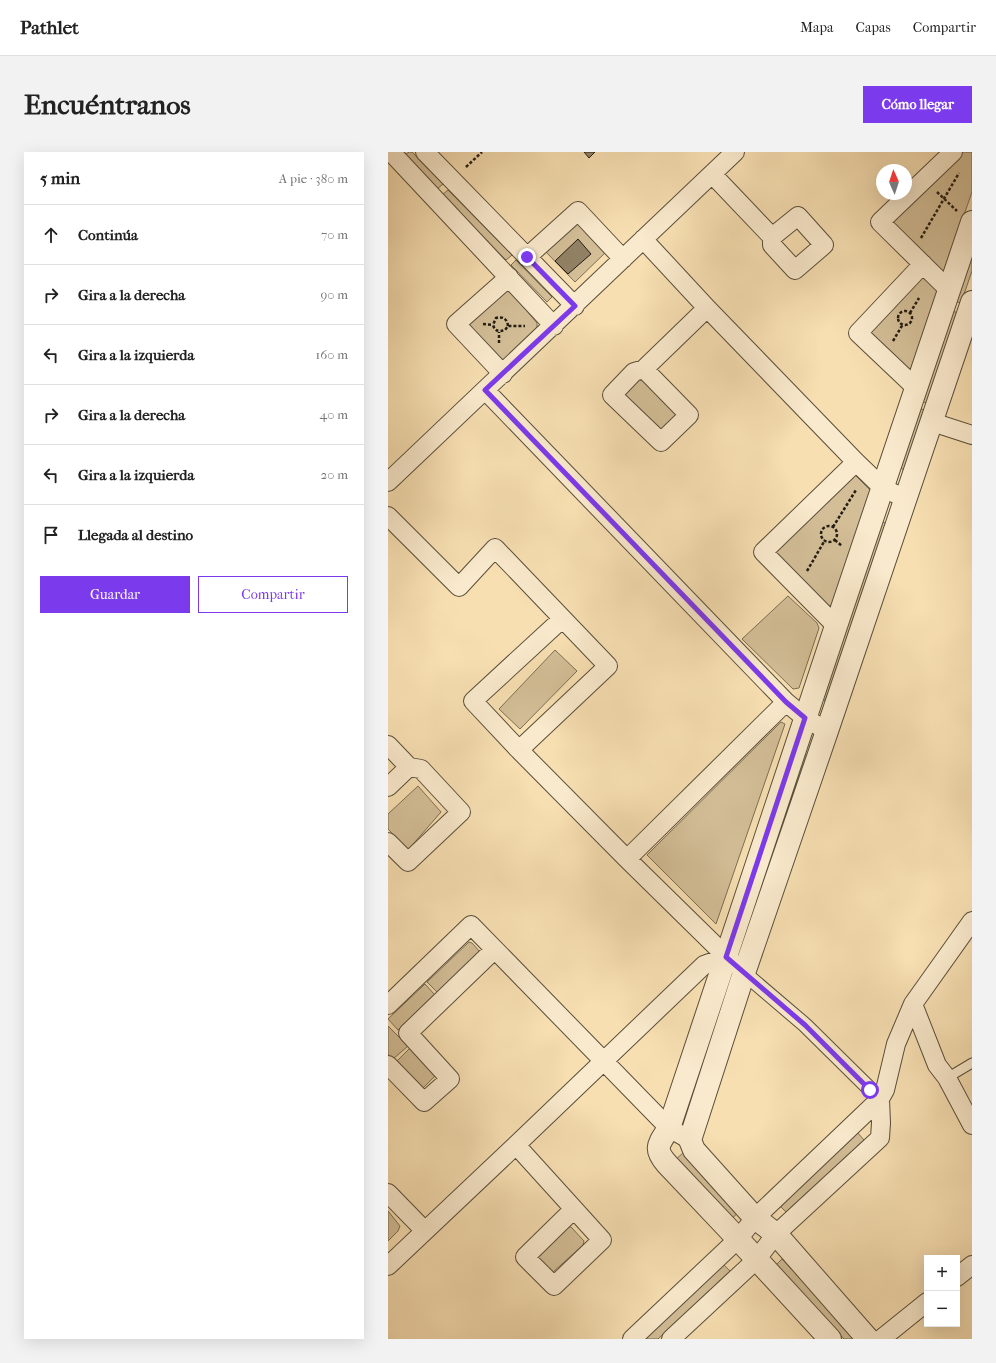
<!DOCTYPE html>
<html lang="es">
<meta charset="utf-8">
<style>
body{margin:0;font-family:"IM FELL French Canon",serif;background:#f2f2f2;color:#222}
.controls{position:absolute;right:12px;bottom:12px;display:grid;overflow:hidden;border-radius:0px;box-shadow:0 4px 16px #0002}
.controls button{width:36px;height:36px;display:grid;place-items:center;padding:0;border:0;border-bottom:1px solid #e0e0e0;background:#fff;color:#222;font:20px sans-serif}
.compass{position:absolute;left:488px;top:12px;width:36px;height:36px;border-radius:50%;background:#fff;box-shadow:0 4px 16px #0002;rotate:357deg}
.stop{position:absolute;width:12px;height:12px;margin:-9px;border:3px solid #7c3aed;border-radius:50%;background:#fff}
.stop.end{background:#7c3aed;border-color:#fff;box-shadow:0 1px 4px #0008}
.list{margin:0;padding:0;list-style:none}
h2{display:flex;justify-content:space-between;align-items:center;height:52px;margin:0;padding:0 16px;font-size:17px}
h2 small{font-size:13px;font-weight:400;color:#767676}
.list li{display:grid;grid-template-columns:26px 1fr auto;gap:12px;align-items:center;box-sizing:border-box;height:60px;padding:0 16px;border-top:1px solid #e0e0e0}
.list b{display:block;font-size:15px;white-space:nowrap}
.list em{font-size:13px;font-style:normal;color:#767676}
.actions{display:flex;gap:8px;padding:12px 16px}
.actions a{flex:1;padding:9px 0;border:1px solid #7c3aed;border-radius:0px;text-align:center;font-size:14px;color:#7c3aed}
.actions .main{background:#7c3aed;color:#fff}
.icon{flex:none;width:22px;height:22px;fill:none;stroke:currentColor;stroke-width:2;stroke-linecap:round;stroke-linejoin:round}
.map{position:relative;flex:none;width:584px;height:1187px;overflow:hidden;border-radius:0px}
header{display:flex;align-items:center;gap:24px;box-sizing:border-box;height:56px;padding:0 20px;background:#fff;border-bottom:1px solid #e0e0e0}
header strong{font-size:19px}
nav{display:flex;gap:22px;margin-inline-start:auto;font-size:14px}
.intro{display:flex;align-items:center;justify-content:space-between;box-sizing:border-box;height:96px;padding:0 24px}
h1{margin:0;font-size:28px}
.button{padding:10px 18px;border-radius:0px;background:#7c3aed;color:#fff;font-size:14px;font-weight:700}
main{display:flex;gap:24px;padding:0 24px}
aside{flex:1;background:#fff;border-radius:0px;box-shadow:0 4px 16px #0002}
.map>svg:first-child{display:block}
.green{fill:#d3be97;stroke:#7c6e54}
.building{fill:#928265;stroke:#241d12}
.lines{fill:none;stroke-linecap:round;stroke-linejoin:round}
.service-casing{stroke:#594e3a;stroke-width:11}
.pedestrian-casing{stroke:#594e3a;stroke-width:16}
.minor-casing{stroke:#594e3a;stroke-width:20}
.tertiary-casing{stroke:#594e3a;stroke-width:24}
.path{stroke:#241d12;stroke-width:2.5;stroke-dasharray:3 2;stroke-linecap:butt}
.service{stroke:#faeacd;stroke-width:9}
.pedestrian{stroke:#faeacd;stroke-width:14}
.minor{stroke:#faeacd;stroke-width:18}
.tertiary{stroke:#faeacd;stroke-width:22}
.route{stroke:#7c3aed;stroke-width:5}
</style>
<header>
<strong>Pathlet</strong>
<nav><a>Mapa</a><a>Capas</a><a>Compartir</a></nav>
</header>
<div class="intro"><h1>Encuéntranos</h1><a class="button">Cómo llegar</a></div>
<main>
<aside>
<h2>5 min<small>A pie · 380 m</small></h2>
<ul class="list">
<li><svg class="icon" aria-label="ahead" viewBox="0 0 24 24"><path d="M12 20V5M6 11l6-6 6 6"/></svg><div><b>Continúa</b></div><em>70 m</em></li>
<li><svg class="icon" aria-label="right" viewBox="0 0 24 24"><path d="M7 20v-9h11M14 6l5 5-5 5"/></svg><div><b>Gira a la derecha</b></div><em>90 m</em></li>
<li><svg class="icon" aria-label="left" viewBox="0 0 24 24"><path d="M17 20v-9H6M10 6l-5 5 5 5"/></svg><div><b>Gira a la izquierda</b></div><em>160 m</em></li>
<li><svg class="icon" aria-label="right" viewBox="0 0 24 24"><path d="M7 20v-9h11M14 6l5 5-5 5"/></svg><div><b>Gira a la derecha</b></div><em>40 m</em></li>
<li><svg class="icon" aria-label="left" viewBox="0 0 24 24"><path d="M17 20v-9H6M10 6l-5 5 5 5"/></svg><div><b>Gira a la izquierda</b></div><em>20 m</em></li>
<li><svg class="icon" aria-label="arrive" viewBox="0 0 24 24"><path d="M6 21V4h12l-3 4 3 4H6"/></svg><div><b>Llegada al destino</b></div></li>
</ul>
<div class="actions"><a class="main">Guardar</a><a>Compartir</a></div>
</aside>
<div class="map">
<svg width="584" height="1187" viewBox="0 0 584 1187">
<rect width="100%" height="100%" fill="#f7dfb2"/>
<filter id="stains"><feTurbulence type="fractalNoise" baseFrequency=".005" numOctaves="4"/><feColorMatrix values="0 0 0 0 .2 0 0 0 0 .09 0 0 0 0 .02 0 0 0 .5 -.17"/></filter>
<radialGradient id="worn" r=".72"><stop offset=".6" stop-color="#630" stop-opacity="0"/><stop offset="1" stop-color="#630" stop-opacity=".3"/></radialGradient>
<!-- green -->
<path class="green" d="M 21,0 L 24,0 L 55,32 L 49,37 L 17,3 Z
M 572,0 L 584,0 L 584,40 L 556,120 L 549,121 L 502,68 Z
M 60,38 L 124,103 L 118,108 L 54,43 Z
M 188,69 L 218,100 L 187,130 L 157,99 Z
M 584,96 L 584,119 L 573,151 L 566,149 Z
M 128,108 L 164,145 L 159,150 L 123,113 Z
M 535,126 L 550,137 L 527,216 L 516,219 L 478,183 L 526,128 Z
M 121,138 L 149,171 L 149,176 L 116,209 L 111,209 L 78,170 L 113,139 Z
M 562,158 L 570,161 L 539,251 L 532,249 Z
M 250,224 L 293,261 L 275,283 L 232,242 Z
M 529,256 L 537,258 L 517,319 L 510,314 Z
M 464,320 L 484,340 L 445,453 L 436,455 L 385,403 Z
M 491,368 L 499,372 L 438,550 L 433,544 Z
M 400,444 L 429,471 L 431,476 L 411,536 L 405,537 L 354,487 Z
M 167,498 L 189,519 L 132,577 L 111,557 Z
M 393,570 L 397,572 L 328,772 L 259,703 Z
M 414,598 L 419,604 L 359,784 L 354,781 Z
M 30,634 L 53,660 L 20,698 L 0,677 L 0,662 Z
M 81,790 L 84,791 L 92,800 L 50,841 L 39,830 Z
M 37,832 L 47,843 L 10,878 L 0,867 Z
M 337,836 L 342,837 L 304,955 L 299,954 Z
M 0,874 L 20,894 L 5,907 L 0,902 Z
M 22,896 L 48,923 L 34,937 L 8,910 Z
M 469,980 L 476,988 L 398,1060 L 390,1052 Z
M 295,1001 L 351,1060 L 342,1068 L 287,1008 Z
M 0,1059 L 12,1074 L 10,1079 L 0,1089 Z
M 178,1075 L 183,1075 L 196,1089 L 195,1093 L 164,1121 L 148,1105 Z
M 394,1107 L 468,1187 L 456,1187 L 388,1113 Z
M 334,1111 L 342,1119 L 270,1187 L 254,1187 Z"/>
<!-- building -->
<path class="building" d="M 196,0 L 207,0 L 201,6 Z
M 190,87 L 203,102 L 180,122 L 167,109 Z"/>
<g class="lines">
<!-- service casing -->
<g class="service-casing">
<path id="service" d="M 559,926 L 584,911"/>
</g>
<!-- pedestrian casing -->
<g class="pedestrian-casing">
<path id="pedestrian" d="M 356,821 L 417,873 L 492,947"/>
</g>
<!-- minor casing -->
<g class="minor-casing">
<path id="minor" d="M 3,0 L 166,174
M 37,0 L 187,154
M 324,22 L 384,85 L 384,93 L 407,118 L 436,93 L 410,64 L 384,85
M 255,87 L 319,156 L 468,310 L 495,336 L 518,347
M 139,105 L 190,59 L 235,107
M 561,138 L 492,70 L 565,0
M 256,217 L 301,263 L 273,290 L 224,243 L 246,220 L 256,217 L 319,156
M 115,222 L 68,172 L 121,125
M 528,236 L 470,181 L 535,112
M 97,238 L 398,550 L 417,566 L 439,579
M 544,270 L 584,283
M 0,330 L 347,0
M 0,364 L 71,435 L 107,396 L 220,514 L 131,598 L 239,707 L 346,812
M 448,474 L 375,400 L 468,310
M 0,593 L 21,615 L 33,617 L 73,660 L 20,710 L 0,690
M 131,598 L 85,549 L 174,467
M 0,635 L 21,615
M 239,707 L 398,550
M 525,852 L 549,913 L 559,926 L 584,973
M 0,853 L 83,773 L 281,976 L 302,988
M 0,913 L 36,950 L 62,927 L 20,881 L 106,798
M 128,993 L 186,1057
M 0,1041 L 37,1079
M 186,1057 L 214,1088 L 166,1134 L 137,1105 Z
M 0,1114 L 128,993 L 316,813 L 338,805
M 569,1125 L 584,1113
M 244,1187 L 350,1087 L 367,1066 L 492,947 L 497,938 L 508,892 L 525,852 L 584,769
M 283,1187 L 368,1108 L 388,1082 L 492,986 L 493,971 L 492,947
M 493,1187 L 539,1150"/>
</g>
<!-- tertiary casing -->
<g class="tertiary-casing">
<path id="tertiary" d="M 442,1187 L 350,1087 L 279,1012 C 265,996 271,992 281,976 L 448,474 L 584,70
M 480,1187 L 388,1082 L 367,1066 L 306,998 L 302,988 L 356,821 L 439,579 L 584,150"/>
</g>
<!-- path -->
<path class="path" d="M 78,15 L 94,0
M 549,40 L 569,59
M 533,86 L 571,21
M510 166a7 7 0 1 1 14 0a7 7 0 1 1-14 0Z
M 522,161 L 531,146
M 95,172 L 105,173
M 120,174 C 119,167 115,164 108,166 L 105,173 C 107,179 110,180 117,178 L 120,174 L 137,174
M 505,189 L 515,172
M 111,191 L 111,180
M433 382a8 8 0 1 1 16 0a8 8 0 1 1-16 0Z
M 445,375 L 468,338
M 447,388 L 454,394
M 419,419 L 437,388"/>
<!-- service -->
<use href="#service" class="service"/>
<!-- pedestrian -->
<use href="#pedestrian" class="pedestrian"/>
<!-- minor -->
<use href="#minor" class="minor"/>
<!-- tertiary -->
<use href="#tertiary" class="tertiary"/>
</g>
<g class="lines">
<!-- route -->
<path class="route" d="M 139,105 L 187,154 L 97,238 L 398,550 L 417,566 L 338,805 L 417,873 L 482,938"/>
</g>
<rect width="100%" height="100%" filter="url(#stains)"/>
<rect width="100%" height="100%" fill="url(#worn)"/>
</svg>
<div class="controls">
<button>+</button>
<button>−</button>
</div>
<svg class="compass" viewBox="-18 -18 36 36"><path d="M0-13l5 13h-10z" fill="#e53935"/><path d="M0 13l5-13h-10z" fill="#767676"/></svg>
<div class="stop" style="left:482px;top:938px"></div>
<div class="stop end" style="left:139px;top:105px"></div>
</div>
</main>
